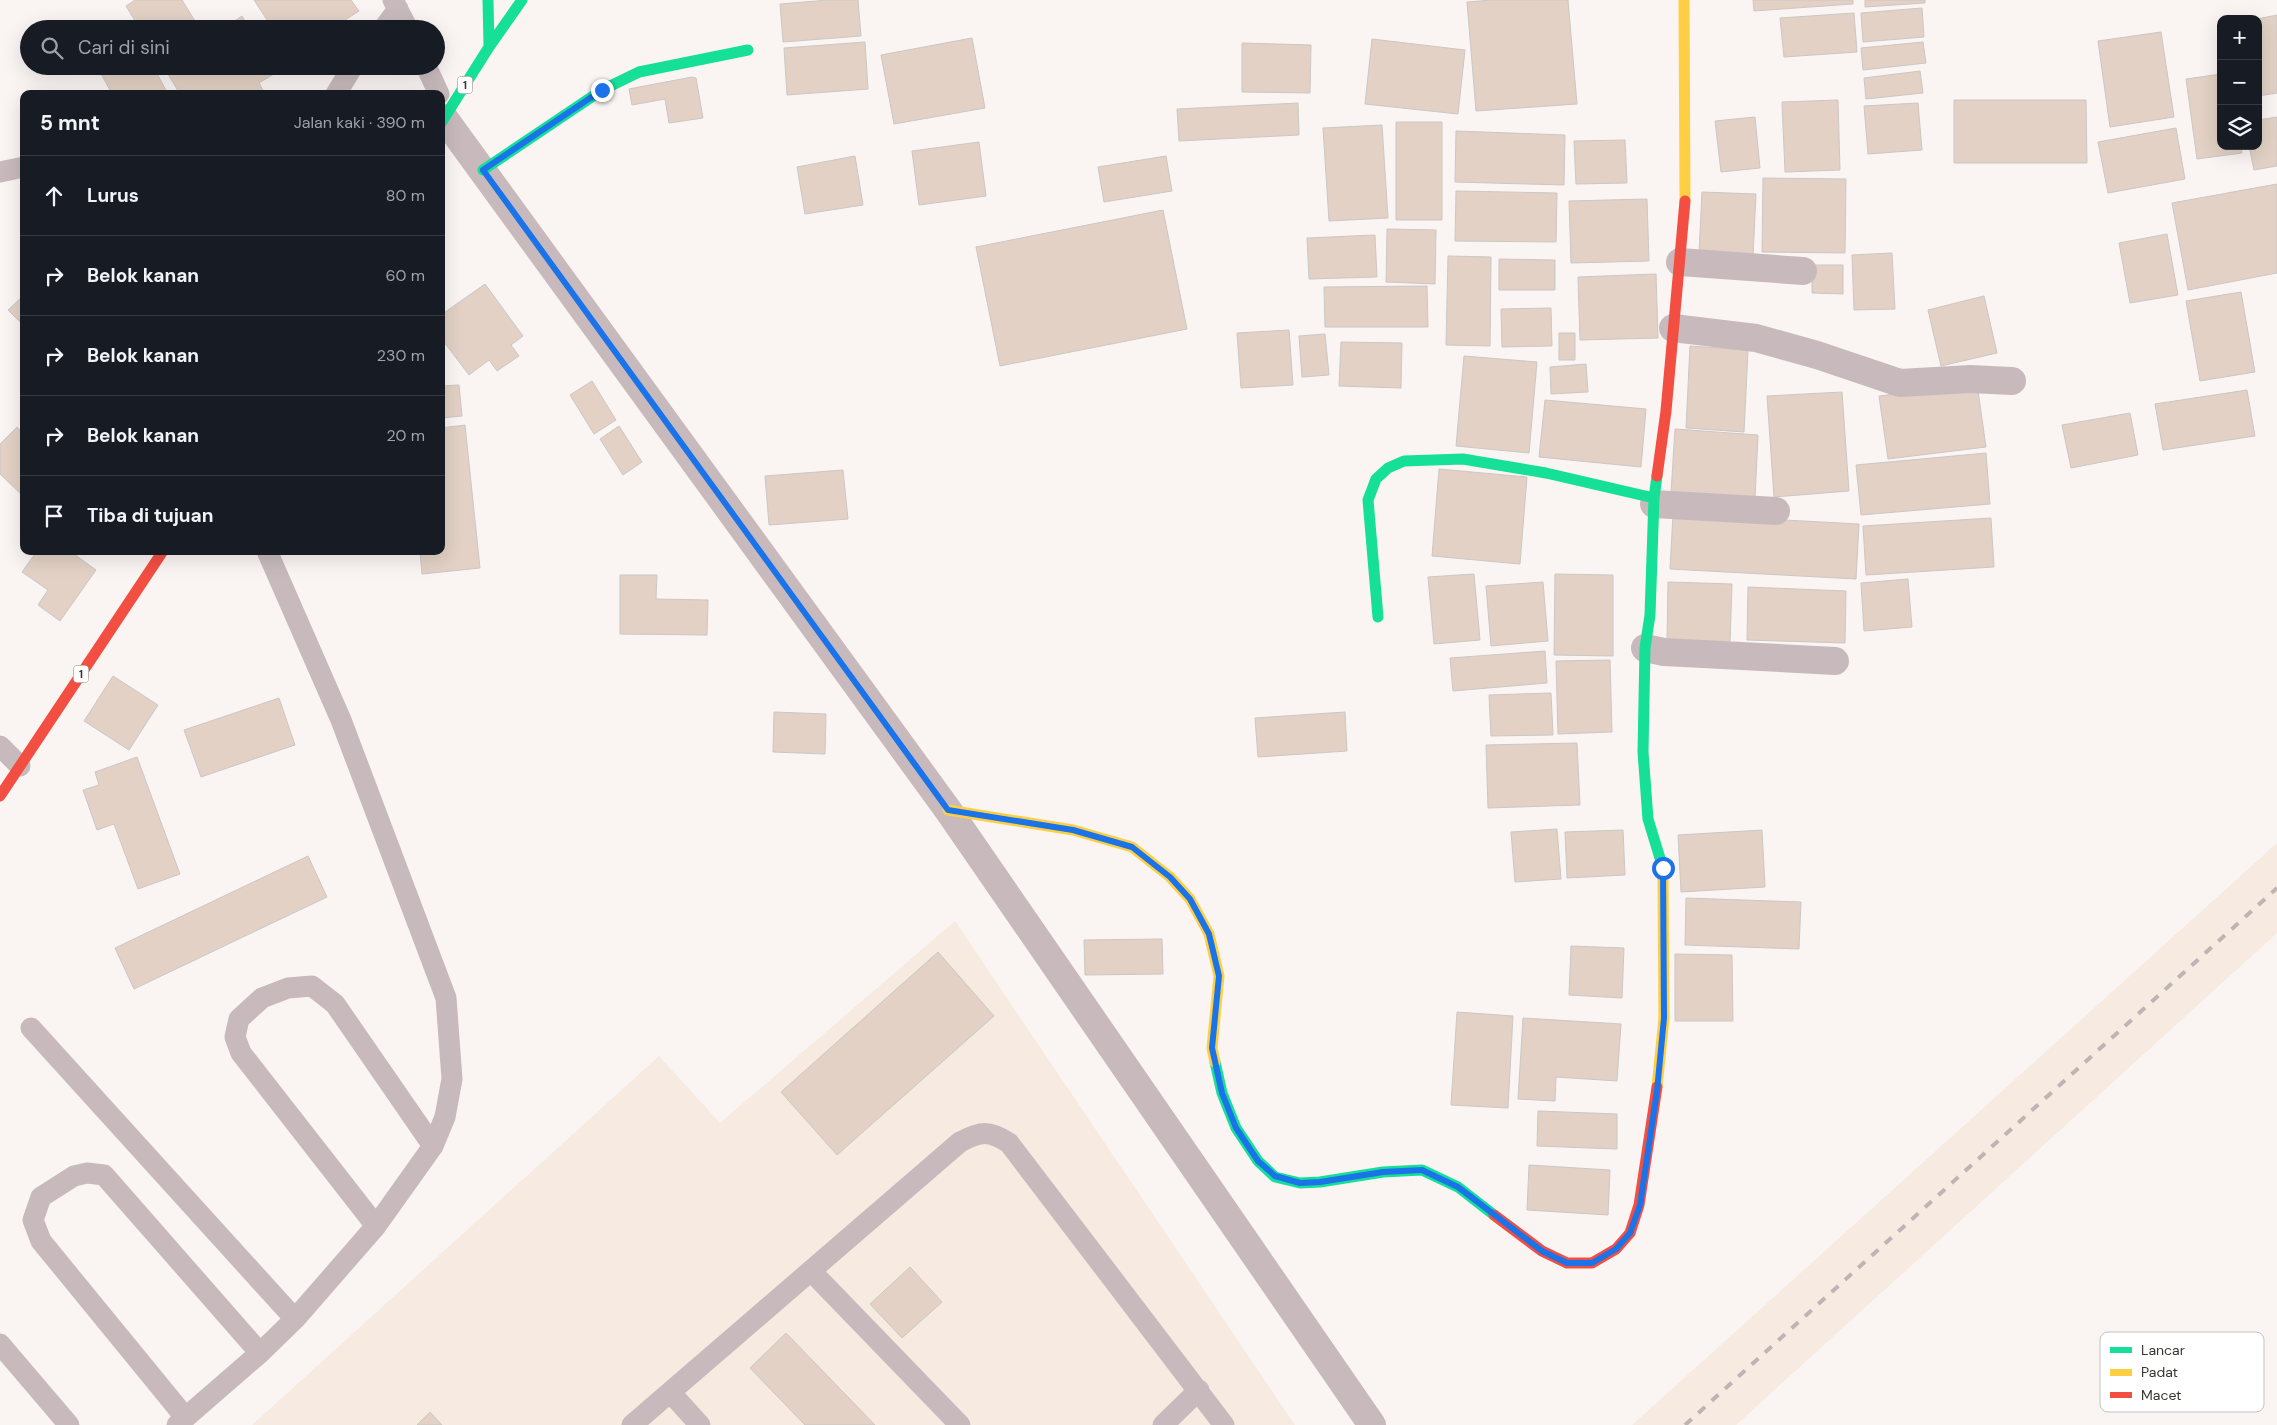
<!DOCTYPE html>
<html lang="id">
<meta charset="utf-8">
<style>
body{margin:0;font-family:"DM Sans",sans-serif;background:#242831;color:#f1f3f6}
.controls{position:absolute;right:15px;top:15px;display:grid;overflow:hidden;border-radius:10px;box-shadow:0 5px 20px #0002}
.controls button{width:45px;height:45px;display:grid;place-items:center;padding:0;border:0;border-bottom:1px solid #363941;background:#171b24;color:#f1f3f6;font:25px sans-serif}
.stop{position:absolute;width:15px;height:15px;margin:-11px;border:4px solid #1a73e8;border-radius:50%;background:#fff}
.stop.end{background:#1a73e8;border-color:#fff;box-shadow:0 1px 5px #0008}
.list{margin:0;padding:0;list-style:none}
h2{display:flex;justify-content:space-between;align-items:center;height:65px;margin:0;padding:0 20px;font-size:21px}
h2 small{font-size:16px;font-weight:400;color:#9ea1a6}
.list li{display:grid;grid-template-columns:32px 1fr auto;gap:15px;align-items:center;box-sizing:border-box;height:80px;padding:0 20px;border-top:1px solid #363941}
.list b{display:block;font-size:19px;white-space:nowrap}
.list em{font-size:16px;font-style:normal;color:#9ea1a6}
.icon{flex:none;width:28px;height:28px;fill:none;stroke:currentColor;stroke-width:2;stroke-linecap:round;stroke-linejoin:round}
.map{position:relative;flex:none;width:2277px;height:1425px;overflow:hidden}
.search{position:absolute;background:#171b24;box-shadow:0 5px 20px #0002;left:20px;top:20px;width:425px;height:55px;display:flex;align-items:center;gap:12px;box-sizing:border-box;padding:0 18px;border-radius:28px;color:#9ea1a6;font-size:19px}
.panel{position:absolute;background:#171b24;box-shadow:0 5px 20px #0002;left:20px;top:90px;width:425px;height:465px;border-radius:10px}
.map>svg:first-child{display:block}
.built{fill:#f6eae1}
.building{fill:#e2d1c4;stroke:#ccc7c5}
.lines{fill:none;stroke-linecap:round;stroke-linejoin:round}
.lane{stroke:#c8babc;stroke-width:21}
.street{stroke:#c8babc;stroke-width:28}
.fast{stroke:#16e098;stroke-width:11}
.slow{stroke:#ffcf43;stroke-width:11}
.jam{stroke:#f24e42;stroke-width:11}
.rail{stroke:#beb4b4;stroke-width:4;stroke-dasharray:9 9;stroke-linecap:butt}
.route{stroke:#1a73e8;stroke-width:6}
.labels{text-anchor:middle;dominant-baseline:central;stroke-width:5;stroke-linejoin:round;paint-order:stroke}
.shield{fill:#fff;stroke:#747270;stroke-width:1}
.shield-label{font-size:11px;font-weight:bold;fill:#393532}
.key{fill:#fff;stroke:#c4c2c2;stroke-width:1}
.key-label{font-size:14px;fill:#393532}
</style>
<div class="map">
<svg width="2277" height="1425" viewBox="0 0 2277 1425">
<rect width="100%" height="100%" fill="#faf5f2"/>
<!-- built -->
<path class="built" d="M 2277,843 L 2277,933 L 1736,1425 L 1632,1425 Z
M 955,921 L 1295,1425 L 252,1425 L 659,1056 L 720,1123 Z"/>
<!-- building -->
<path class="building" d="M 135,0 L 182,0 L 200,29 L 140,29 L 126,6 Z
M 254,0 L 351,0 L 359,11 L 331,29 L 273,29 Z
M 828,0 L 858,0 L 861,36 L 783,42 L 780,4 Z
M 1491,0 L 1568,0 L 1577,104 L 1476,111 L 1467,2 Z
M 1753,0 L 1853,0 L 1853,4 L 1754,11 Z
M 1865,0 L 1925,0 L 1925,3 L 1865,7 Z
M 1922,8 L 1924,37 L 1863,42 L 1861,13 Z
M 1854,13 L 1857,52 L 1784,57 L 1780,18 Z
M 2277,15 L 2277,93 L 2258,96 L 2258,19 L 2257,19 Z
M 242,16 L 250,29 L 222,29 L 224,28 Z
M 2161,32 L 2174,117 L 2110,127 L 2098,41 Z
M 972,38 L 985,108 L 894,124 L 881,55 Z
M 1372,39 L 1465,50 L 1458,114 L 1365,104 Z
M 865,42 L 868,89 L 787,95 L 784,48 Z
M 1923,42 L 1926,63 L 1863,70 L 1861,48 Z
M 1242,43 L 1311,45 L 1310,93 L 1242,92 Z
M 102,66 L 153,66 L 168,94 L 112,94 L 98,68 Z
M 163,66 L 273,66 L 277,72 L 259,83 L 265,94 L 180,94 Z
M 1920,71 L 1923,93 L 1866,99 L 1864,78 Z
M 2221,74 L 2221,146 L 2241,146 L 2242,153 L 2197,159 L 2186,79 Z
M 692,77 L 696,78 L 703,118 L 669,123 L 665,99 L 632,105 L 629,89 Z
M 1838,100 L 1840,170 L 1785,172 L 1782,102 Z
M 1954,100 L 2086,100 L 2087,163 L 1954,163 Z
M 1298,103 L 1299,135 L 1179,141 L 1177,109 Z
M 1918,103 L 1922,150 L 1868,154 L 1864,106 Z
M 1755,117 L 1760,168 L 1721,172 L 1715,121 Z
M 2277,117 L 2277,166 L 2254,170 L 2249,146 L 2258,146 L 2258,120 Z
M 1396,122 L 1442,122 L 1442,220 L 1396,220 Z
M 1382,125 L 1388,218 L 1329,221 L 1323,128 Z
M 2176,128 L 2185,179 L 2108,193 L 2098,142 Z
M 1456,131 L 1565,135 L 1564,185 L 1455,182 Z
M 1625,140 L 1627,183 L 1576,184 L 1574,141 Z
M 979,142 L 986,196 L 919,205 L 912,151 Z
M 855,156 L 863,205 L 805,214 L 797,167 Z
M 1166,156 L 1172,191 L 1104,202 L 1098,167 Z
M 1763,178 L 1846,179 L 1845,253 L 1762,252 Z
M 2277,184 L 2277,273 L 2188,290 L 2172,203 Z
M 1456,191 L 1557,193 L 1556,242 L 1455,241 Z
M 1702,192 L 1756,194 L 1753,256 L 1699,253 Z
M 1647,199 L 1649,261 L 1571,263 L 1569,201 Z
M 1163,210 L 1187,329 L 1000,366 L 976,247 Z
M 1387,229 L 1436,230 L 1435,284 L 1386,282 Z
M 2167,234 L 2178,295 L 2130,303 L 2119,243 Z
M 1375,235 L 1377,277 L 1309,279 L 1307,238 Z
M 1892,253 L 1895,309 L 1854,310 L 1852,255 Z
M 1448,256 L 1491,257 L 1490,346 L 1446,345 Z
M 1499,259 L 1555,260 L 1555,290 L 1499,290 Z
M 1812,265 L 1843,265 L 1843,294 L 1812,293 Z
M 1656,274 L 1658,338 L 1580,340 L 1578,277 Z
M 485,284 L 523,336 L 511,345 L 519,356 L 497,371 L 489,360 L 469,375 L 441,338 L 441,315 Z
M 1427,286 L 1428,327 L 1325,327 L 1324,287 Z
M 2241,292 L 2255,372 L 2200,381 L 2186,301 Z
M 24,295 L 24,326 L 8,310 Z
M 1984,296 L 1997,353 L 1941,366 L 1928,310 Z
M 1551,308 L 1552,346 L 1502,347 L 1501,309 Z
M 1289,330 L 1293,385 L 1241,388 L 1237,333 Z
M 1559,333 L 1575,333 L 1575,360 L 1559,360 Z
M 1325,334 L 1329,375 L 1302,377 L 1299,336 Z
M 1341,342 L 1402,343 L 1401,388 L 1339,386 Z
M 1690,346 L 1748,350 L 1744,432 L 1686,428 Z
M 1464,356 L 1537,362 L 1529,453 L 1456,446 Z
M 1586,364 L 1588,392 L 1551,394 L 1550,367 Z
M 592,381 L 616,420 L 594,434 L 570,395 Z
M 1977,384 L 1986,447 L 1888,459 L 1879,396 Z
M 459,385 L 462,416 L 441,418 L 441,386 Z
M 2247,390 L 2255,436 L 2163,450 L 2155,404 Z
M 1842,392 L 1849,491 L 1774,497 L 1767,396 Z
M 1545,400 L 1646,409 L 1641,467 L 1539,457 Z
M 2130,413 L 2138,455 L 2071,468 L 2062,425 Z
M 465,425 L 480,568 L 422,574 L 420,551 L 441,551 L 441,428 Z
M 619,426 L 642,462 L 623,475 L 600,439 Z
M 17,427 L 24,434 L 24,497 L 0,474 L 0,444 Z
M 1675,429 L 1758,435 L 1755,498 L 1671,493 Z
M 1986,453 L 1990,504 L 1861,515 L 1856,465 Z
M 1439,469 L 1527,477 L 1520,564 L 1432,556 Z
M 843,470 L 848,519 L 769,525 L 765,476 Z
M 1673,514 L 1859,524 L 1856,579 L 1670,569 Z
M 1991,518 L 1994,567 L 1866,575 L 1863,526 Z
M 37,551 L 70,551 L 96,570 L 60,621 L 38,605 L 48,590 L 22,572 Z
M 1474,574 L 1480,640 L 1434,644 L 1428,577 Z
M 1555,574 L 1613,575 L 1613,656 L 1554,655 Z
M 620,575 L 657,575 L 656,599 L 708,600 L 707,635 L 620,634 Z
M 1908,579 L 1912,627 L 1864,631 L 1861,583 Z
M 1543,582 L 1548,641 L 1491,646 L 1486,586 Z
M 1668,582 L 1732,584 L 1730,643 L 1667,641 Z
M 1748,587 L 1846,591 L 1845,643 L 1747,640 Z
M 1545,651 L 1547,683 L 1453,691 L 1450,658 Z
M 1610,660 L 1612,732 L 1558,734 L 1556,661 Z
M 113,676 L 158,705 L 129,750 L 84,721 Z
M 1551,693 L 1553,735 L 1491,736 L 1489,695 Z
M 279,698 L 295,745 L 201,777 L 184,730 Z
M 774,712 L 826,714 L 825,754 L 773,752 Z
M 1345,712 L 1347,751 L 1258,757 L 1255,718 Z
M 1577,743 L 1580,805 L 1488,808 L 1486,745 Z
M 137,757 L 180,874 L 138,889 L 114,824 L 97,830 L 83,790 L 99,785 L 95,772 Z
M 1557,829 L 1561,879 L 1515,882 L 1511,832 Z
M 1623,830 L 1625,875 L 1567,878 L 1565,832 Z
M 1762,830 L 1765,887 L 1681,892 L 1678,835 Z
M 308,856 L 327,897 L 134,989 L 115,948 Z
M 1686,898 L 1801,902 L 1799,949 L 1685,945 Z
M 1162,939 L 1163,974 L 1085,975 L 1084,940 Z
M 1571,946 L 1624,948 L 1622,998 L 1569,995 Z
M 938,952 L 994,1016 L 837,1155 L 781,1092 Z
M 1675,954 L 1732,955 L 1733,1021 L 1675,1021 Z
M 1457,1012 L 1513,1016 L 1508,1108 L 1451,1105 Z
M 1523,1018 L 1621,1024 L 1617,1081 L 1556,1077 L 1555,1101 L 1518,1099 Z
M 1538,1111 L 1617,1114 L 1617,1149 L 1537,1146 Z
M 1529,1165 L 1610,1170 L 1608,1215 L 1527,1210 Z
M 910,1267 L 942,1302 L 902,1338 L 870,1304 Z
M 786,1333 L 875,1425 L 805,1425 L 750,1368 Z
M 430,1412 L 442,1425 L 417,1425 Z"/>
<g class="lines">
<!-- lane -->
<path class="lane" d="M 393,0 L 408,29
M 383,29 L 398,9
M 426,66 L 439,94
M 336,94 L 353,66
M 0,172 L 24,167
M 0,746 L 20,766
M 31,1028 L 295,1319
M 376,1226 L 241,1053 L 235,1037 L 239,1019 L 262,998 L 288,988 L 312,986 L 335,1004 L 433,1146
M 811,1271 L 960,1425
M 0,1344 L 69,1425
M 670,1392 L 700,1425
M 185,1417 L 41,1241 L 33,1220 L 41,1197 L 74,1176 L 87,1173 L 104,1175 L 260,1353
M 177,1425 L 260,1353 L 295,1319 L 376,1226 L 433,1146 L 445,1117 L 452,1079 L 446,998 L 341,720 L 267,551
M 632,1425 L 960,1142 C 981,1131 989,1130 1009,1143 L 1224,1425
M 1163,1425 L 1199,1390"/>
<!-- street -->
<path class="street" d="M 444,118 L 948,810 L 1372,1425
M 1680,262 L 1803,271
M 1673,328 L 1756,338 L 1817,355 L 1900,383 L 1970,379 L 2012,381
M 1654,504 L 1776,511
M 1645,648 L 1664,652 L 1835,661"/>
<!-- fast -->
<path class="fast" d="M 488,0 L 489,47
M 441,123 L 489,47 L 522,0
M 483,170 L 602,90 L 639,72 L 748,50
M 1657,476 L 1654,498 L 1650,615 L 1645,648 L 1643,752 L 1648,819 L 1663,868 L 1663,877
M 1378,617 L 1368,500 L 1376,479 L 1388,468 L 1404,461 L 1463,459 L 1546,473 L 1654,498
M 1215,1062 L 1222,1093 L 1236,1128 L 1258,1161 L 1275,1177 L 1300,1183 L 1320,1182 L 1383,1172 L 1422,1170 L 1458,1187 L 1494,1215"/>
<!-- slow -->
<path class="slow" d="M 1684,0 L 1685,201
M 948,810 L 1073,830 L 1132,847 L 1170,877 L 1190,899 L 1209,934 L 1219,976 L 1212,1048 L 1215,1062
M 1657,1087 L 1664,1018 L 1663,877"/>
<!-- jam -->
<path class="jam" d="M 1657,476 L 1666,411 L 1685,201
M 0,796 L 163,551
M 1494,1215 L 1542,1251 L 1567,1263 L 1592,1263 L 1616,1249 L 1630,1233 L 1639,1205 L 1657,1087"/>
<!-- rail -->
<path class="rail" d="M 1685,1425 L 2277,888"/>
</g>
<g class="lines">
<!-- route -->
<path class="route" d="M 602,90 L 483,170 L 948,810 L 1073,830 L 1132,847 L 1170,877 L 1190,899 L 1209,934 L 1219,976 L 1212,1048 L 1222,1093 L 1236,1128 L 1258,1161 L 1275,1176 L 1300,1183 L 1320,1182 L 1383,1172 L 1422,1170 L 1458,1187 L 1542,1251 L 1567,1263 L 1592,1263 L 1616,1249 L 1630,1233 L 1640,1205 L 1657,1091 L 1664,1018 L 1663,868"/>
</g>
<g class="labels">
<!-- shield labels -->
<g class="shield">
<rect x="457.5" y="76.5" width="15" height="17" rx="4"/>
<rect x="73.5" y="665.5" width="15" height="17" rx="4"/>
</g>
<g class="shield-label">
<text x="465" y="85">1</text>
<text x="81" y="674">1</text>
</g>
</g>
<!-- legend -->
<rect x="2100" y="1332" width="164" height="80" rx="8" class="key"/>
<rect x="2110" y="1347" width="22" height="6" fill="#16e098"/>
<rect x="2110" y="1369" width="22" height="7" fill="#ffcf43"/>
<rect x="2110" y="1392" width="22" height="6" fill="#f24e42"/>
<g class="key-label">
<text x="2141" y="1355">Lancar</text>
<text x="2141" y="1377">Padat</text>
<text x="2141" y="1400">Macet</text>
</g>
</svg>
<div class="controls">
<button>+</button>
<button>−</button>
<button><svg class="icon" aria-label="layers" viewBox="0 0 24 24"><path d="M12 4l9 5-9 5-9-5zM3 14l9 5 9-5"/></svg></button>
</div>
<div class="stop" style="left:1663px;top:868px"></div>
<div class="stop end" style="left:602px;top:90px"></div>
<div class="search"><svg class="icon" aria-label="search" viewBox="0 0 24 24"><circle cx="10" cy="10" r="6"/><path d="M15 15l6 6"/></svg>Cari di sini</div>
<section class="panel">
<h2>5 mnt<small>Jalan kaki · 390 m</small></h2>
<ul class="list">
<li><svg class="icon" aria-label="ahead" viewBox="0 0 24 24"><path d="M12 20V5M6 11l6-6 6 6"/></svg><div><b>Lurus</b></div><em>80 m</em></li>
<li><svg class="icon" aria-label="right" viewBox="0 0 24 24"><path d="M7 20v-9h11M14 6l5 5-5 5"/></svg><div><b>Belok kanan</b></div><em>60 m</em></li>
<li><svg class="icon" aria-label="right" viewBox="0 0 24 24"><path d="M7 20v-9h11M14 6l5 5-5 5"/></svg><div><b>Belok kanan</b></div><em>230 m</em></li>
<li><svg class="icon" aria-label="right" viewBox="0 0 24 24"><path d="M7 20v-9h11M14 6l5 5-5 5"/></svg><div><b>Belok kanan</b></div><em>20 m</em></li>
<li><svg class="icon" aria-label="arrive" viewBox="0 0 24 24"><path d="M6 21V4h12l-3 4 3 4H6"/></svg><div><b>Tiba di tujuan</b></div></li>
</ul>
</section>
</div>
